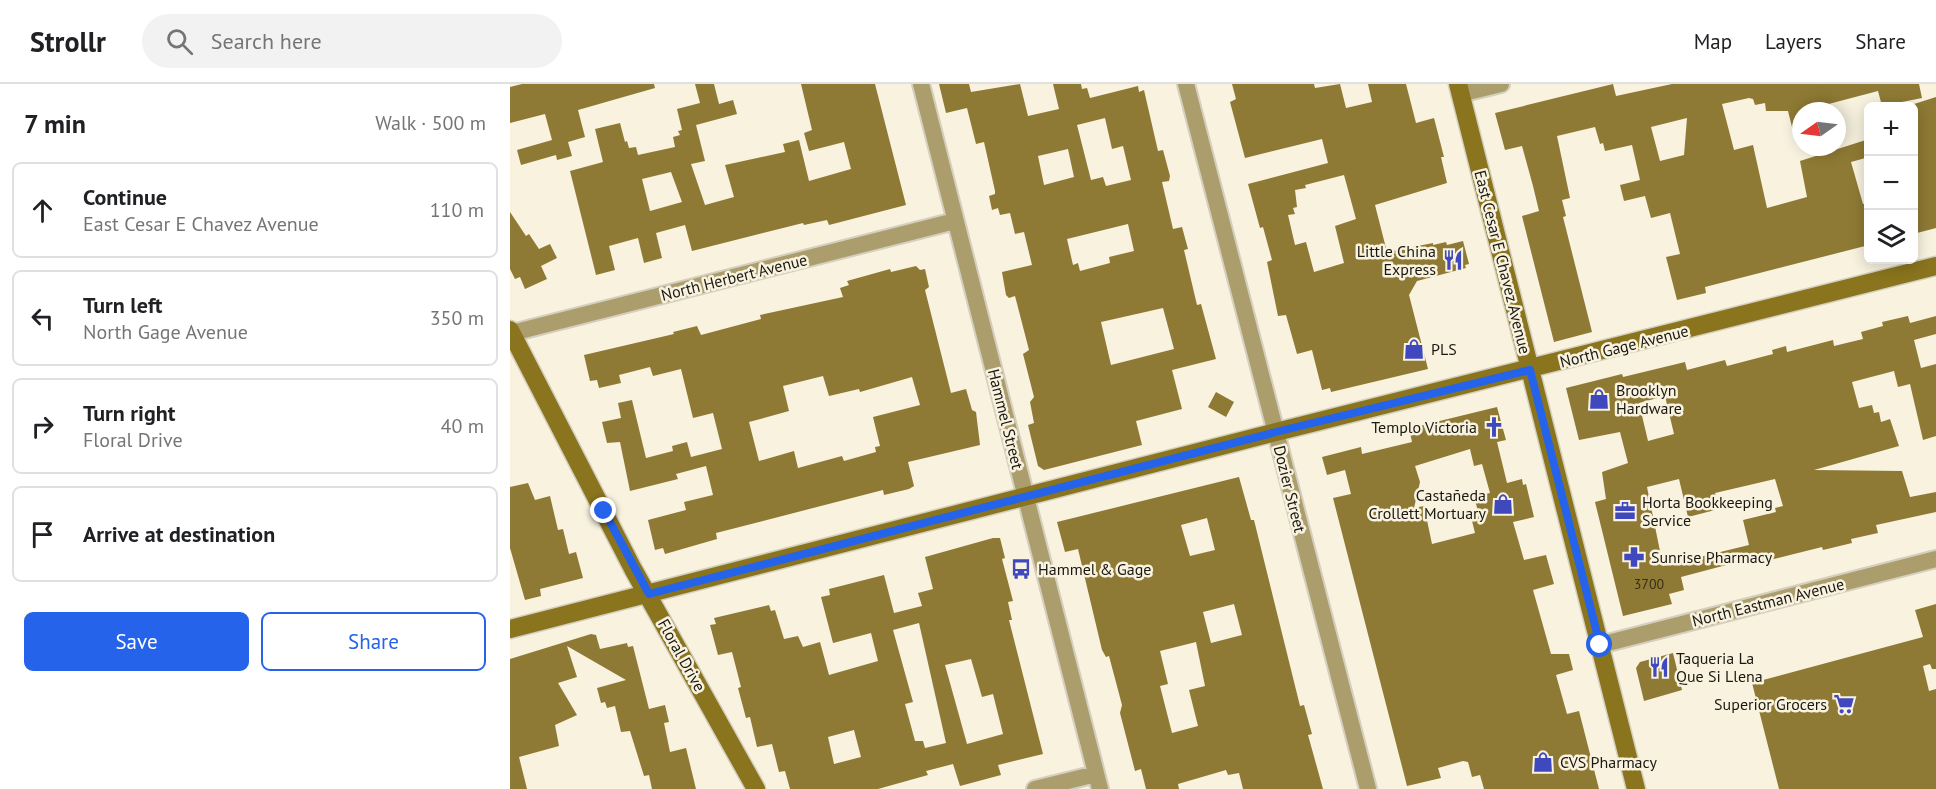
<!DOCTYPE html>
<meta charset="utf-8">
<style>
body{margin:0;font-family:"PT Sans",sans-serif;background:#f2f2f2;color:#202124}
.controls{position:absolute;right:18px;top:18px;display:grid;overflow:hidden;border-radius:9px;box-shadow:0 3px 15px #0003}
.controls button{width:54px;height:54px;display:grid;place-items:center;padding:0;border:0;border-bottom:2px solid #e0e0e0;background:#fff;color:#202124;font:30px sans-serif}
.compass{position:absolute;left:1282px;top:18px;width:54px;height:54px;border-radius:50%;background:#fff;box-shadow:0 3px 15px #0003;rotate:256deg}
.stop{position:absolute;width:18px;height:18px;margin:-14px;border:4px solid #2563eb;border-radius:50%;background:#fff}
.stop.end{background:#2563eb;border-color:#fff;box-shadow:0 2px 6px #0008}
.list{margin:0;padding:0;list-style:none}
h2{display:flex;justify-content:space-between;align-items:center;height:78px;margin:0;padding:0 24px;font-size:26px}
h2 small{font-size:20px;font-weight:400;color:#757577}
.list li{display:grid;grid-template-columns:39px 1fr auto;gap:18px;align-items:center;box-sizing:border-box;height:96px;margin:0 12px 12px;padding:0 12px;border:2px solid #e0e0e0;border-radius:9px}
.list b{display:block;font-size:22px;white-space:nowrap}
.list p{margin:0;font-size:20px;white-space:nowrap;color:#757577}
.list em{font-size:20px;font-style:normal;color:#757577}
.actions{display:flex;gap:12px;padding:18px 24px}
.actions a{flex:1;padding:14px 0;border:2px solid #2563eb;border-radius:9px;text-align:center;font-size:21px;color:#2563eb}
.actions .main{background:#2563eb;color:#fff}
.icon{flex:none;width:33px;height:33px;fill:none;stroke:currentColor;stroke-width:2;stroke-linecap:round;stroke-linejoin:round}
.map{position:relative;flex:none;width:1426px;height:705px;overflow:hidden}
header{display:flex;align-items:center;gap:36px;box-sizing:border-box;height:84px;padding:0 30px;background:#fff;border-bottom:2px solid #e0e0e0}
header strong{font-size:28px}
nav{display:flex;gap:33px;margin-inline-start:auto;font-size:21px}
.search{width:420px;height:54px;background:#f2f2f2;display:flex;align-items:center;gap:15px;box-sizing:border-box;padding:0 21px;border-radius:33px;color:#757577;font-size:22px}
main{display:flex}
aside{flex:1;background:#fff}
.map>svg:first-child{display:block}
.building{fill:#8e7a34;fill-rule:evenodd}
.lines{fill:none;stroke-linecap:round;stroke-linejoin:round}
.street-casing{stroke:#d4cfbe;stroke-width:20}
.secondary-casing{stroke:#d4cfbe;stroke-width:21}
.street{stroke:#ac9d6c;stroke-width:16}
.secondary{stroke:#8a741e;stroke-width:18}
.route{stroke:#2563eb;stroke-width:8}
.labels{text-anchor:middle;dominant-baseline:central;stroke-width:5;stroke-linejoin:round;paint-order:stroke}
.number-label{font-size:14px;fill:#37301a}
.poi-label{font-size:16px;fill:#1a1811;stroke:#f8f2df;text-anchor:start}
.street-label{font-size:16px;fill:#1a1811;stroke:#f8f2df}
</style>
<header>
<strong>Strollr</strong>
<div class="search"><svg class="icon" aria-label="search" viewBox="0 0 24 24"><circle cx="10" cy="10" r="6"/><path d="M15 15l6 6"/></svg>Search here</div>
<nav><a>Map</a><a>Layers</a><a>Share</a></nav>
</header>
<main>
<aside>
<h2>7 min<small>Walk · 500 m</small></h2>
<ul class="list">
<li><svg class="icon" aria-label="ahead" viewBox="0 0 24 24"><path d="M12 20V5M6 11l6-6 6 6"/></svg><div><b>Continue</b><p>East Cesar E Chavez Avenue</p></div><em>110 m</em></li>
<li><svg class="icon" aria-label="left" viewBox="0 0 24 24"><path d="M17 20v-9H6M10 6l-5 5 5 5"/></svg><div><b>Turn left</b><p>North Gage Avenue</p></div><em>350 m</em></li>
<li><svg class="icon" aria-label="right" viewBox="0 0 24 24"><path d="M7 20v-9h11M14 6l5 5-5 5"/></svg><div><b>Turn right</b><p>Floral Drive</p></div><em>40 m</em></li>
<li><svg class="icon" aria-label="arrive" viewBox="0 0 24 24"><path d="M6 21V4h12l-3 4 3 4H6"/></svg><div><b>Arrive at destination</b></div></li>
</ul>
<div class="actions"><a class="main">Save</a><a>Share</a></div>
</aside>
<div class="map">
<svg width="1426" height="705" viewBox="0 0 1426 705">
<rect width="100%" height="100%" fill="#f8f2df"/>
<!-- building -->
<path class="building" d="M 12,0 L 144,0 L 145,4 L 68,26 L 75,53 L 58,58 L 62,72 L 47,76 L 46,71 L 11,81 L 7,66 L 42,56 L 35,30 L 0,39 L 0,3 Z
M 185,0 L 204,0 L 209,20 L 223,16 L 227,30 L 186,41 L 195,77 L 181,80 L 195,121 L 224,113 L 215,81 L 275,68 L 273,60 L 289,56 L 299,97 L 341,85 L 334,58 L 299,67 L 294,49 L 302,46 L 291,0 L 365,0 L 396,121 L 319,141 L 317,136 L 294,141 L 293,139 L 182,167 L 175,141 L 146,149 L 152,174 L 134,179 L 128,154 L 99,162 L 105,186 L 86,191 L 60,87 L 93,78 L 85,45 L 110,39 L 115,58 L 117,57 L 119,64 L 126,63 L 128,71 L 165,63 L 163,53 L 170,51 L 168,47 L 172,46 L 167,25 L 190,19 ZM 161,88 L 172,118 L 140,127 L 132,95 Z
M 429,0 L 459,0 L 461,8 L 510,0 L 518,32 L 549,25 L 543,0 L 571,0 L 572,5 L 577,4 L 580,14 L 628,2 L 629,8 L 634,6 L 648,67 L 653,66 L 660,92 L 659,97 L 652,98 L 663,145 L 672,143 L 678,165 L 674,166 L 687,221 L 691,220 L 706,275 L 662,286 L 672,325 L 626,337 L 632,361 L 534,386 L 528,382 L 518,341 L 524,339 L 520,318 L 524,313 L 513,270 L 519,266 L 505,212 L 499,214 L 496,211 L 492,188 L 522,181 L 514,148 L 505,150 L 500,129 L 490,131 L 488,124 L 482,126 L 479,112 L 485,110 L 485,107 L 474,58 L 466,60 L 457,24 L 436,29 ZM 595,34 L 602,65 L 613,62 L 621,96 L 596,102 L 593,93 L 581,96 L 567,41 ZM 558,65 L 564,93 L 534,101 L 528,72 ZM 618,140 L 624,167 L 599,173 L 600,179 L 570,187 L 568,179 L 563,181 L 557,155 ZM 653,224 L 664,265 L 601,281 L 591,238 Z
M 722,0 L 804,0 L 805,4 L 830,0 L 836,24 L 862,18 L 858,0 L 896,0 L 906,39 L 924,34 L 934,73 L 931,73 L 937,99 L 865,121 L 877,168 L 923,159 L 923,161 L 936,158 L 937,161 L 953,157 L 959,180 L 955,181 L 956,184 L 907,197 L 899,211 L 918,285 L 821,308 L 820,304 L 812,306 L 802,266 L 787,270 L 776,231 L 768,232 L 757,178 L 762,176 L 753,143 L 750,144 L 738,100 L 818,79 L 812,55 L 735,74 L 720,18 L 726,15 ZM 834,91 L 846,135 L 825,142 L 834,179 L 804,188 L 796,158 L 785,161 L 778,131 L 785,130 L 783,124 L 787,123 L 785,106 L 796,104 L 795,101 Z
M 1103,0 L 1106,12 L 1162,0 L 1409,0 L 1412,14 L 1372,22 L 1368,7 L 1311,22 L 1312,27 L 1291,27 L 1291,58 L 1286,59 L 1278,27 L 1256,27 L 1255,19 L 1245,21 L 1243,15 L 1239,14 L 1212,20 L 1224,66 L 1243,61 L 1257,124 L 1297,113 L 1290,77 L 1359,55 L 1359,73 L 1341,78 L 1353,120 L 1359,119 L 1359,161 L 1195,203 L 1196,209 L 1167,216 L 1156,173 L 1170,170 L 1160,129 L 1141,134 L 1135,112 L 1114,117 L 1110,101 L 1130,96 L 1122,61 L 1095,67 L 1093,59 L 1090,60 L 1085,43 L 1047,52 L 1060,114 L 1052,116 L 1056,132 L 1053,133 L 1082,248 L 1044,258 L 1012,132 L 1029,127 L 1023,102 L 1012,62 L 995,66 L 985,29 ZM 1177,34 L 1174,71 L 1150,77 L 1141,43 Z
M 1426,13 L 1426,144 L 1407,149 L 1404,143 L 1404,20 Z
M 0,128 L 16,152 L 19,150 L 29,165 L 40,160 L 47,174 L 31,182 L 37,195 L 15,205 L 10,193 L 5,195 L 0,185 Z
M 406,182 L 410,186 L 415,185 L 419,203 L 415,206 L 441,309 L 456,305 L 462,326 L 466,328 L 470,361 L 398,378 L 404,402 L 399,405 L 374,411 L 373,406 L 206,449 L 207,455 L 155,470 L 153,464 L 145,466 L 138,436 L 176,426 L 174,418 L 203,411 L 196,382 L 166,390 L 168,395 L 120,407 L 110,358 L 97,359 L 92,338 L 111,334 L 108,319 L 122,316 L 136,374 L 163,367 L 162,362 L 177,358 L 181,373 L 212,365 L 203,329 L 183,334 L 171,285 L 143,292 L 140,283 L 109,291 L 111,299 L 89,304 L 87,296 L 80,297 L 74,271 L 164,250 L 163,248 L 187,242 L 191,251 L 251,235 L 250,231 L 333,213 L 330,204 L 339,201 L 337,197 L 380,185 L 381,188 ZM 313,292 L 319,312 L 349,305 L 350,308 L 402,293 L 410,321 L 363,333 L 370,362 L 365,363 L 366,368 L 334,377 L 332,372 L 288,384 L 284,367 L 249,377 L 239,338 L 279,327 L 273,302 Z
M 1398,232 L 1400,239 L 1426,232 L 1426,250 L 1404,256 L 1411,284 L 1426,280 L 1426,352 L 1413,356 L 1400,300 L 1388,303 L 1384,287 L 1342,298 L 1349,324 L 1362,321 L 1364,329 L 1369,328 L 1371,338 L 1380,335 L 1389,362 L 1304,386 L 1392,387 L 1400,413 L 1426,408 L 1426,428 L 1366,441 L 1368,449 L 1341,455 L 1342,459 L 1313,466 L 1312,463 L 1244,480 L 1243,475 L 1239,475 L 1171,493 L 1174,506 L 1159,510 L 1162,520 L 1113,532 L 1085,418 L 1096,415 L 1092,388 L 1118,379 L 1110,348 L 1069,356 L 1056,304 L 1112,290 L 1113,293 L 1175,278 L 1177,286 L 1215,276 L 1217,282 L 1263,270 L 1262,266 L 1276,262 L 1277,268 L 1323,256 L 1324,262 L 1353,255 L 1351,248 L 1373,242 L 1372,238 ZM 1155,312 L 1164,350 L 1138,357 L 1129,319 ZM 1169,395 L 1178,433 L 1209,425 L 1205,409 L 1265,395 L 1273,422 L 1265,424 L 1266,428 L 1233,436 L 1239,461 L 1153,482 L 1137,403 Z
M 706,308 L 724,318 L 716,333 L 698,323 Z
M 987,323 L 996,356 L 987,358 L 997,399 L 1012,395 L 1013,401 L 1016,400 L 1024,433 L 1003,438 L 1014,476 L 1036,471 L 1044,500 L 1023,506 L 1041,570 L 1059,570 L 1063,586 L 1046,591 L 1057,630 L 1069,627 L 1089,705 L 974,705 L 970,691 L 962,693 L 958,678 L 953,677 L 928,684 L 931,694 L 897,702 L 823,414 L 841,410 L 835,386 L 817,391 L 812,373 L 851,363 L 852,370 L 902,358 L 900,349 L 907,347 L 905,343 ZM 960,365 L 964,382 L 972,380 L 980,409 L 964,413 L 968,427 L 960,429 L 965,449 L 922,460 L 914,422 L 904,424 L 910,398 L 905,382 Z
M 729,393 L 741,436 L 744,436 L 790,622 L 794,621 L 802,650 L 798,651 L 813,705 L 733,705 L 729,689 L 718,691 L 716,686 L 668,700 L 669,705 L 636,705 L 631,685 L 625,687 L 610,629 L 612,621 L 599,572 L 596,573 L 592,566 L 568,465 L 555,468 L 547,438 ZM 697,434 L 705,466 L 680,472 L 671,441 ZM 724,520 L 732,551 L 701,559 L 693,528 ZM 686,558 L 695,602 L 679,606 L 688,642 L 662,649 L 650,602 L 658,600 L 650,567 Z
M 18,399 L 25,416 L 40,412 L 48,446 L 53,445 L 59,470 L 66,468 L 73,494 L 30,505 L 31,512 L 15,516 L 0,464 L 0,403 Z
M 483,454 L 490,454 L 495,474 L 492,475 L 503,517 L 498,518 L 502,536 L 499,536 L 533,670 L 488,681 L 491,691 L 450,702 L 443,680 L 416,687 L 418,691 L 368,705 L 280,705 L 275,687 L 269,688 L 262,660 L 247,663 L 240,633 L 236,634 L 228,604 L 231,603 L 222,568 L 208,571 L 200,541 L 206,540 L 204,534 L 259,521 L 261,527 L 265,526 L 274,555 L 288,552 L 293,563 L 310,558 L 319,591 L 368,577 L 361,549 L 323,559 L 311,513 L 320,511 L 319,505 L 374,491 L 384,529 L 412,522 L 408,509 L 423,505 L 415,473 ZM 409,539 L 436,659 L 415,664 L 413,657 L 405,657 L 395,620 L 403,618 L 383,546 ZM 461,575 L 472,613 L 483,610 L 493,650 L 457,660 L 435,581 ZM 344,646 L 351,673 L 324,680 L 318,653 Z
M 1426,520 L 1426,585 L 1422,585 L 1420,580 L 1413,582 L 1419,607 L 1426,605 L 1426,705 L 1269,705 L 1242,599 L 1413,553 L 1405,526 Z
M 81,550 L 86,551 L 90,565 L 117,559 L 118,563 L 123,562 L 139,625 L 155,621 L 159,638 L 154,639 L 160,668 L 176,664 L 186,705 L 142,705 L 139,691 L 134,692 L 120,647 L 111,648 L 105,622 L 97,624 L 95,618 L 91,619 L 87,604 L 116,596 L 57,562 L 67,593 L 48,599 L 67,631 L 45,641 L 49,662 L 9,673 L 17,705 L 0,705 L 0,575 Z
M 1163,569 L 1172,606 L 1134,617 L 1126,584 L 1130,578 Z"/>
<g class="lines">
<!-- street casing -->
<g class="street-casing">
<path id="street" d="M 411,0 L 590,705
M 676,0 L 858,705
M 950,10 L 991,0
M 2,249 L 445,137
M 1090,561 L 1426,475
M 525,705 L 586,690"/>
</g>
<!-- secondary casing -->
<g class="secondary-casing">
<path id="secondary" d="M 948,0 L 1126,705
M 0,246 L 123,485 L 246,705
M 0,545 L 766,348 L 1426,182"/>
</g>
<!-- street -->
<use href="#street" class="street"/>
<!-- secondary -->
<use href="#secondary" class="secondary"/>
</g>
<g class="lines">
<!-- route -->
<path class="route" d="M 94,427 L 139,510 L 766,348 L 1020,286 L 1090,561"/>
</g>
<!-- icons -->
<defs>
<g id="restaurant-bare" transform="scale(1.62)"><path d="M-5-6h1v4h1v-4h1v4h1v-4h1v5L-1.5 .5V6h-2V.5L-5-1ZM5-6V6H3V1.5H1.5Q1.5-4 5-6Z" fill="#3f48bc" stroke="#f8f2df" stroke-width="2.5" paint-order="stroke"/></g>
<g id="shop-bare" transform="scale(1.62)"><path d="M-5-2.5h2.3a2.7 3.5 0 0 1 5.4 0H5L5.5 6h-11ZM-1.5-2.5h3a1.5 2.3 0 0 0-3 0Z" fill="#3f48bc" stroke="#f8f2df" stroke-width="2.5" paint-order="stroke"/></g>
<g id="church-bare" transform="scale(1.62)"><path d="M-1.2-6h2.4v3.5h3.3v2.4h-3.3V6h-2.4V-.1h-3.3v-2.4h3.3Z" fill="#3f48bc" stroke="#f8f2df" stroke-width="2.5" paint-order="stroke"/></g>
<g id="office-bare" transform="scale(1.62)"><path d="M-6-3h4V-5.5h4V-3h4V5H-6ZM-1-4.5V-3h2v-1.5ZM-6 0V1H6V0Z" fill="#3f48bc" stroke="#f8f2df" stroke-width="2.5" paint-order="stroke"/></g>
<g id="pharmacy-bare" transform="scale(1.62)"><path d="M-2-6h4v4h4v4h-4v4h-4v-4h-4v-4h4Z" fill="#3f48bc" stroke="#f8f2df" stroke-width="2.5" paint-order="stroke"/></g>
<g id="bus-bare" transform="scale(1.62)"><path d="M-5-6H5V4H4V6H2V4H-2V6H-4V4H-5ZM-3.5-4V0h7V-4ZM-3.5 1.2v1.5H-2V1.2ZM2 1.2v1.5H3.5V1.2Z" fill="#3f48bc" stroke="#f8f2df" stroke-width="2.5" paint-order="stroke"/></g>
<g id="supermarket-bare" transform="scale(1.62)"><path d="M-6-5.5h2.5l.6 2H6L4.5 2H-2.5L-4.4-4H-6ZM-1.5 3.2a1.3 1.3 0 1 0 .1 0ZM3 3.2a1.3 1.3 0 1 0 .1 0Z" fill="#3f48bc" stroke="#f8f2df" stroke-width="2.5" paint-order="stroke"/></g>
</defs>
<g fill-rule="evenodd">
<use href="#restaurant-bare" x="943" y="176"/>
<use href="#shop-bare" x="904" y="265"/>
<use href="#shop-bare" x="1089" y="315"/>
<use href="#church-bare" x="984" y="343"/>
<use href="#shop-bare" x="993" y="420"/>
<use href="#office-bare" x="1115" y="427"/>
<use href="#pharmacy-bare" x="1124" y="473"/>
<use href="#bus-bare" x="511" y="485"/>
<use href="#restaurant-bare" x="1149" y="583"/>
<use href="#supermarket-bare" x="1334" y="620"/>
<use href="#shop-bare" x="1033" y="678"/>
</g>
<g class="labels">
<!-- number labels -->
<g class="number-label">
<text x="1139" y="500">3700</text>
</g>
<!-- poi labels -->
<g class="poi-label">
<text x="926" y="167" text-anchor="end">Little China<tspan x="926" dy="18">Express</tspan></text>
<text x="921" y="265">PLS</text>
<text x="1106" y="306">Brooklyn<tspan x="1106" dy="18">Hardware</tspan></text>
<text x="967" y="343" text-anchor="end">Templo Victoria</text>
<text x="976" y="411" text-anchor="end">Castañeda<tspan x="976" dy="18">Crollett Mortuary</tspan></text>
<text x="1132" y="418">Horta Bookkeeping<tspan x="1132" dy="18">Service</tspan></text>
<text x="1141" y="473">Sunrise Pharmacy</text>
<text x="528" y="485">Hammel &amp; Gage</text>
<text x="1166" y="574">Taqueria La<tspan x="1166" dy="18">Que Si Llena</tspan></text>
<text x="1317" y="620" text-anchor="end">Superior Grocers</text>
<text x="1050" y="678">CVS Pharmacy</text>
</g>
<!-- street labels -->
<g class="street-label">
<text transform="translate(993 178) rotate(76)">East Cesar E Chavez Avenue</text>
<text transform="translate(224 193) rotate(-14)">North Herbert Avenue</text>
<text transform="translate(1114 262) rotate(-14)">North Gage Avenue</text>
<text transform="translate(496 335) rotate(76)">Hammel Street</text>
<text transform="translate(780 405) rotate(76)">Dozier Street</text>
<text transform="translate(1258 518) rotate(-14)">North Eastman Avenue</text>
<text transform="translate(172 571) rotate(61)">Floral Drive</text>
</g>
</g>
</svg>
<div class="controls">
<button>+</button>
<button>−</button>
<button><svg class="icon" aria-label="layers" viewBox="0 0 24 24"><path d="M12 4l9 5-9 5-9-5zM3 14l9 5 9-5"/></svg></button>
</div>
<svg class="compass" viewBox="-18 -18 36 36"><path d="M0-13l5 13h-10z" fill="#e53935"/><path d="M0 13l5-13h-10z" fill="#757577"/></svg>
<div class="stop" style="left:1090px;top:561px"></div>
<div class="stop end" style="left:94px;top:427px"></div>
</div>
</main>
